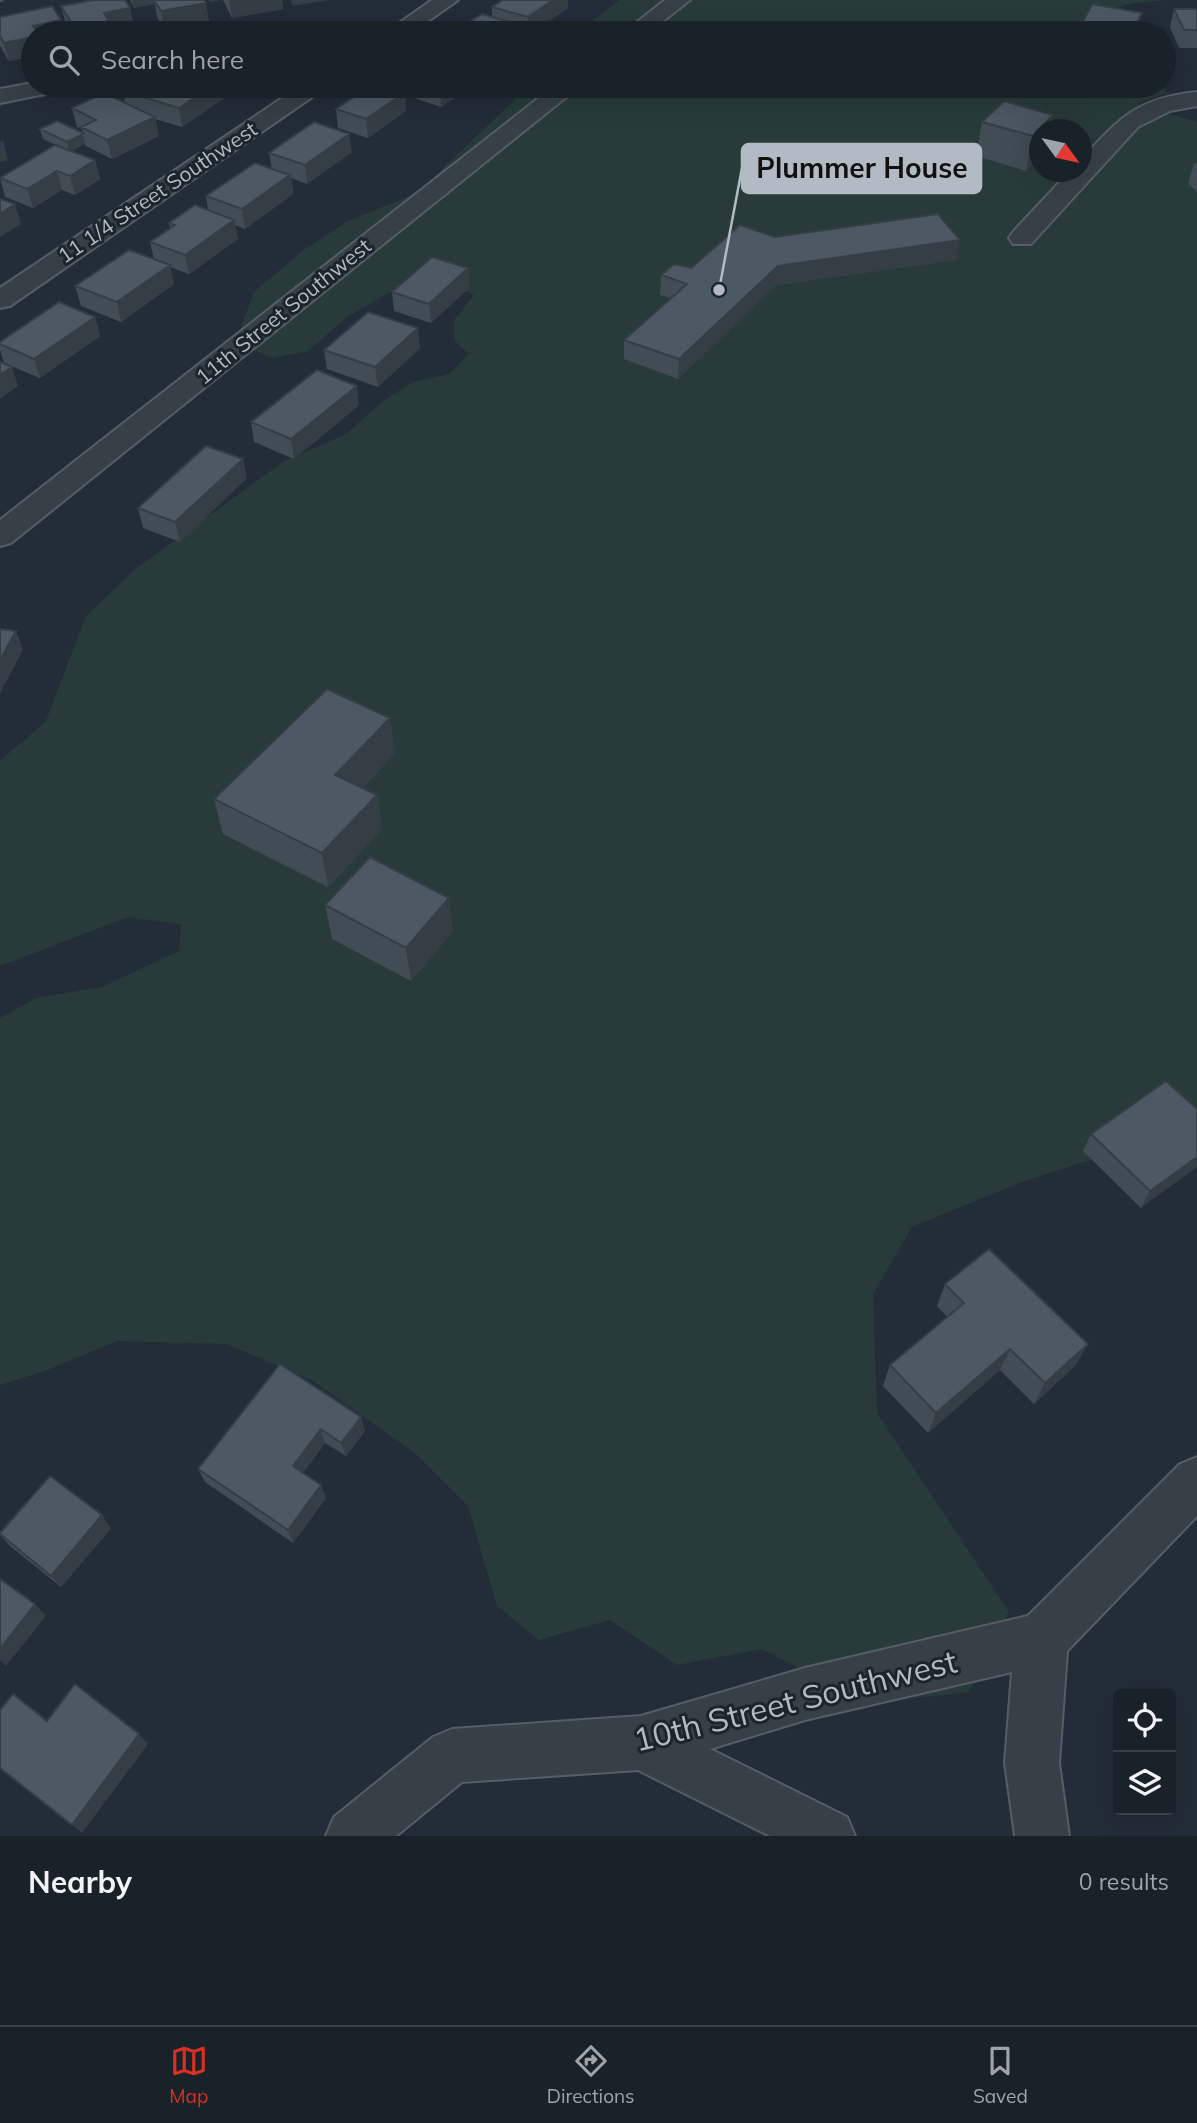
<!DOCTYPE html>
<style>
body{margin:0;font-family:Mulish,sans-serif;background:#272f35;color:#f1f3f6}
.controls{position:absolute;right:21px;bottom:21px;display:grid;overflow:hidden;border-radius:7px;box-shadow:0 7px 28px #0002}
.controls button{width:63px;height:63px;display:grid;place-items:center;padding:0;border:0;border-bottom:2px solid #383f46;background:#1a2229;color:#f1f3f6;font:35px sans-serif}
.compass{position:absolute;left:1029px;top:119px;width:63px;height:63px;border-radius:50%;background:#1a2229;box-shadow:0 7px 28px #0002;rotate:123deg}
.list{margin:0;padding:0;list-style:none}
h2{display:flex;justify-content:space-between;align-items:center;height:91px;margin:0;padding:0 28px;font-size:30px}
h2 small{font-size:23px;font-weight:400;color:#9fa4a8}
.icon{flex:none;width:38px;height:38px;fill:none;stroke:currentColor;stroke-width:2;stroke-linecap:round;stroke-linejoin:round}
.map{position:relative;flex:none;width:1197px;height:1836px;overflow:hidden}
.search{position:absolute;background:#1a2229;box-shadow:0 7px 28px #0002;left:21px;right:21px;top:21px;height:77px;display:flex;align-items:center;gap:18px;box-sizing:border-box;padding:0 24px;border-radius:38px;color:#9fa4a8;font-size:26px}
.sheet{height:189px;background:#1a2229}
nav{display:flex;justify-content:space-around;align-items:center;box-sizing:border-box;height:98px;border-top:2px solid #383f46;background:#1a2229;font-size:19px;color:#9fa4a8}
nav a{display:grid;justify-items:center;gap:4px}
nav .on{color:#d93025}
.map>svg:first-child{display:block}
.green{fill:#283b3a;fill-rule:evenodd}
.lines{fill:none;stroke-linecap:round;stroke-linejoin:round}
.minor-casing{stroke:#555d65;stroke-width:4}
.path{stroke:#455657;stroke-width:2.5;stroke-dasharray:3.5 3.5;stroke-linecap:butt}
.minor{fill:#373f47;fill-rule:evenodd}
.wall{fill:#414c54}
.shaded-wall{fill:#353e45}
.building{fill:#4c5862;stroke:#353e45;stroke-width:2}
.labels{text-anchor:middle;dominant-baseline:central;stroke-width:6;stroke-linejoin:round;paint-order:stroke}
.far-street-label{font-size:21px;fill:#b2bac4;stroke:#1c242c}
.near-street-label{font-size:32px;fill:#b2bac4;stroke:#1c242c}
.leader{fill:none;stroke:#b2bac4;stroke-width:2.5}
.callout-dot{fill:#b2bac4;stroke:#1c242c;stroke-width:2.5}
.callout{fill:#b2bac4;stroke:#b2bac4;stroke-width:2.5}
.callout-label{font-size:28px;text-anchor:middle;font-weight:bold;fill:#111}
</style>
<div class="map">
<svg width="1197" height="1836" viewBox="0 0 1197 1836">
<rect width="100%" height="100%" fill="#232d37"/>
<!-- green -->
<path class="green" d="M 620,0 L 1167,0 L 1133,3 L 1094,14 L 1079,33 L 576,33 Z
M 529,86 L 1161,86 L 1167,93 L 1137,104 L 1197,122 L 1197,1137 L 1093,1159 L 1014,1185 L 912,1227 L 873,1294 L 877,1413 L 1009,1612 L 969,1692 L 917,1698 L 809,1673 L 762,1649 L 677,1665 L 610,1620 L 539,1640 L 497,1606 L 468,1506 L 415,1453 L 313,1381 L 227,1344 L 117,1341 L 45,1371 L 0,1385 L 0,1018 L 36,998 L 102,987 L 179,951 L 181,924 L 128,917 L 0,966 L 0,761 L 46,721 L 86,616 L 134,570 L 283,462 L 346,434 L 383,401 L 413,382 L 449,374 L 469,354 L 454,340 L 454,320 L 474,295 L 443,281 L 399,287 L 348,316 L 308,351 L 271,358 L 236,341 L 254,292 L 305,249 L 348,221 L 417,193 ZM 1040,130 L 1082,130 L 1082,172 L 1040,172 Z"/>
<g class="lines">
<!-- minor casing -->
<g class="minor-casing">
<path id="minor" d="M 432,0 L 458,0 L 411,33 L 385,33 Z
M 665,0 L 690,0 L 648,33 L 623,33 Z
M 33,83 L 33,86 L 64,86 L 60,91 L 0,103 L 0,89 Z
M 300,86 L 328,86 L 10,306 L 0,308 L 0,288 Z
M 554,86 L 580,86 L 11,543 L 0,546 L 0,520 Z
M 1197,92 L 1197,106 L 1170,111 L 1138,127 L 1031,244 L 1013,244 L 1009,238 L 1013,232 L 1069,172 L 1082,172 L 1082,159 C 1120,117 1138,98 1197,92 Z
M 1197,1457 L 1197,1516 L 1067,1651 L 1059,1763 L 1069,1836 L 1015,1836 L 1005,1763 L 1012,1672 L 805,1720 L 710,1749 L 847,1817 L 855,1836 L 770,1836 L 638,1770 L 462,1782 L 396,1836 L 326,1836 L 334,1817 L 433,1737 L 452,1729 L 641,1716 L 805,1668 L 1028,1616 L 1180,1464 Z"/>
</g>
<!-- path -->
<path class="path" d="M 0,1 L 4,0"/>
<!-- minor -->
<use href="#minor" class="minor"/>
</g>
<!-- wall -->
<path class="wall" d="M 130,0 L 204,0 L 209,21 L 164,29 L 157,17 L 155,4 L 134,8 Z
M 223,0 L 282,0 L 283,9 L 232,18 Z
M 503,0 L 568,0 L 568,8 L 532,33 L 517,32 L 517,33 L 452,33 L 492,17 L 492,7 Z
M 61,6 L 130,8 L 134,26 L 111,31 L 112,33 L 71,33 L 66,25 Z
M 1174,9 L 1197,9 L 1197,48 L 1179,48 L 1170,27 Z
M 0,17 L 33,33 L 33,56 L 9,61 L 0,46 Z
M 131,86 L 221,86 L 223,99 L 182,127 L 155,119 L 159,136 L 112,159 L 86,146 L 85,144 L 71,151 L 95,160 L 100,179 L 75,195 L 62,190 L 33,208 L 5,197 L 0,178 L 58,146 L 43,139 L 40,129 L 83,133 L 82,129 L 77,127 L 72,108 L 125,103 L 123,91 Z
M 389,86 L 457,86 L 458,95 L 441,107 L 405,95 L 406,111 L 368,138 L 338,128 L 336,109 L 389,88 Z
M 1053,115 L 1026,171 L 976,156 L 982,122 Z
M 352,152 L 307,184 L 291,178 L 293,194 L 245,229 L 235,225 L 238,239 L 189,274 L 170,267 L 174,284 L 121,322 L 81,306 L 75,286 L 154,259 L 150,242 L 170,228 L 169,223 L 208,210 L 206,196 L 272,169 L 269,153 Z
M 1197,163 L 1197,192 L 1188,183 L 1194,164 Z
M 775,237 L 960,240 L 956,260 L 776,285 L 678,379 L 624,359 L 624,340 L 671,298 L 660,295 L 661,275 L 691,268 Z
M 468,268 L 469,288 L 431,323 L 394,311 L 392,292 Z
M 95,317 L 100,336 L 40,378 L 4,363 L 0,350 L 0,342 Z
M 420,348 L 378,387 L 327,369 L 324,350 Z
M 359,405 L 294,459 L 254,442 L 251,422 Z
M 247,478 L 180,542 L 143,528 L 138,508 Z
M 395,753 L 362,788 L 377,795 L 382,829 L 328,887 L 223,834 L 214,799 Z
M 325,905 L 453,931 L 411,981 L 332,939 Z
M 1197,1109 L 1141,1208 L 1083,1151 L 1091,1134 Z
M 945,1284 L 1076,1365 L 1034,1404 L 1000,1370 L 928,1433 L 883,1386 L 890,1365 L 947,1317 L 937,1306 Z
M 280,1364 L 361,1417 L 365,1431 L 346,1456 L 325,1443 L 303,1473 L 326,1498 L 293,1543 L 205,1482 L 198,1469 Z
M 111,1528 L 61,1587 L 10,1546 L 0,1535 Z"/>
<!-- shaded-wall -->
<path class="shaded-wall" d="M 132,0 L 154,0 L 155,4 L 134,8 Z
M 209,0 L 222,0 L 209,2 Z
M 229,0 L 282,0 L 283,9 L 232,18 Z
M 291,0 L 329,0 L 292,6 Z
M 553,0 L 568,0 L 568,8 L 532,33 L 529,33 L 528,17 Z
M 206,3 L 209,21 L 164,29 L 161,11 Z
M 130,8 L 134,26 L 111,31 L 112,33 L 76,33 L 75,28 L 104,13 Z
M 1142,13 L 1137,33 L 1132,33 Z
M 61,20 L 65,33 L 35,33 L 33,26 Z
M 517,24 L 517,33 L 503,33 Z
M 33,37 L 33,56 L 9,61 L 4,43 Z
M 212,86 L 221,86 L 223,99 L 182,127 L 179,108 Z
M 444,86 L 457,86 L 458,95 L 441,107 L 440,89 Z
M 404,93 L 406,111 L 368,138 L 366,119 Z
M 1053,115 L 1050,130 L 1040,130 L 1040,156 L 1026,171 L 1033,136 Z
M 155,117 L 159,136 L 112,159 L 107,140 Z
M 83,134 L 85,144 L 69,152 L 67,142 Z
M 349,134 L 352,152 L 307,184 L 305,165 Z
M 3,141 L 8,160 L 0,162 L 0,142 Z
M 95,160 L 100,179 L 75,195 L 70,176 Z
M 57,171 L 62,190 L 33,208 L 27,189 Z
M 290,175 L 293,194 L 245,229 L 242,209 Z
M 15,204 L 21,224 L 0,237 L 0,214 Z
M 234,220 L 238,239 L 189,274 L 185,255 Z
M 960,240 L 956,260 L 776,285 L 678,379 L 679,359 L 778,266 Z
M 170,265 L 174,284 L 121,322 L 117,302 Z
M 468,268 L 469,288 L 431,323 L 429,304 Z
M 95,317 L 100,336 L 40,378 L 34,359 Z
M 418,328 L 420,348 L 378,387 L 375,367 Z
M 12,367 L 18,386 L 0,399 L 0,375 Z
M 357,386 L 359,405 L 294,459 L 291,439 Z
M 243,459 L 247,478 L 180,542 L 175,522 Z
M 16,631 L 23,650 L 0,693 L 0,660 Z
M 390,718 L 395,753 L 341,809 L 335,775 Z
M 377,795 L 382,829 L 328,887 L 322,853 Z
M 449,898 L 453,931 L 411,981 L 406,948 Z
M 1197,1157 L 1197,1167 L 1141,1208 L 1150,1191 Z
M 1088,1344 L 1076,1365 L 1034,1404 L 1045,1383 Z
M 1010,1349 L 1000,1370 L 928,1433 L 936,1413 Z
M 361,1417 L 365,1431 L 346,1456 L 341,1443 Z
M 321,1429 L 325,1443 L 298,1480 L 293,1466 Z
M 321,1485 L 326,1498 L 293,1543 L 288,1530 Z
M 102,1515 L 111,1528 L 61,1587 L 51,1576 Z
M 35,1604 L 46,1616 L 6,1666 L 0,1660 L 0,1649 Z
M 139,1734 L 148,1744 L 82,1833 L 72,1825 Z"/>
<!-- building -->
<path class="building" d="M 94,0 L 125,0 L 130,8 L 104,13 L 109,21 L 75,28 L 61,6 Z
M 154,0 L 204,0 L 206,3 L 161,11 Z
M 503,0 L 553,0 L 528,17 L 492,7 Z
M 1092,4 L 1142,13 L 1132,33 L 1077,33 Z
M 52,6 L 61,20 L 33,26 L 38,33 L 33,33 L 33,37 L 4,43 L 0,36 L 0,17 Z
M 1174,9 L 1197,9 L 1197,30 L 1184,30 Z
M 482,14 L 517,24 L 503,33 L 452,33 Z
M 131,86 L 212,86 L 179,108 L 123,91 Z
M 370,86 L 383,86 L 404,93 L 366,119 L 336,109 Z
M 431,86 L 444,86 L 440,89 Z
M 104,93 L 155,117 L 107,140 L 81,127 L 96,120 L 72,108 Z
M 1004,101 L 1053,115 L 1033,136 L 982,122 Z
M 57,121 L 83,133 L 83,134 L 67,142 L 40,129 Z
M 314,122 L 349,134 L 305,165 L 269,153 Z
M 55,145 L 95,160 L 70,176 L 57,171 L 27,189 L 0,178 Z
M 255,163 L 290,175 L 242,209 L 206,196 Z
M 0,199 L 15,204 L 0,214 Z
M 195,205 L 234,220 L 185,255 L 150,242 L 175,225 L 169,223 Z
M 938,214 L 960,240 L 778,266 L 679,359 L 624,340 L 687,284 L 661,275 L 674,264 L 691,268 L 740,225 L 775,237 Z
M 129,250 L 170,265 L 117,302 L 75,286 Z
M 432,257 L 468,268 L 429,304 L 392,292 Z
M 59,302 L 95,317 L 34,359 L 0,344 L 0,342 Z
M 368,312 L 418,328 L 375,367 L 324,350 Z
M 0,362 L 12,367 L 0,375 Z
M 317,370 L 357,386 L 291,439 L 251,422 Z
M 206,446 L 243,459 L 175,522 L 138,508 Z
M 0,629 L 16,631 L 0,660 Z
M 327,689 L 390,718 L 335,775 L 377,795 L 322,853 L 214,799 Z
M 370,857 L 449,898 L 406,948 L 325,905 Z
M 1166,1081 L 1197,1109 L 1197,1157 L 1150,1191 L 1091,1134 Z
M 989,1249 L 1088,1344 L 1045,1383 L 1010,1349 L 936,1413 L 890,1365 L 964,1303 L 945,1284 Z
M 280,1364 L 361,1417 L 341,1443 L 321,1429 L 293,1466 L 321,1485 L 288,1530 L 198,1469 Z
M 50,1476 L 102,1515 L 51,1576 L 0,1534 L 0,1533 Z
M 0,1579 L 35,1604 L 0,1649 Z
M 75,1684 L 139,1734 L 72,1825 L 0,1768 L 0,1710 L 13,1694 L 47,1721 Z"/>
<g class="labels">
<!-- far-street labels -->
<g class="far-street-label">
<text transform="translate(157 192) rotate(-34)">11 1/4 Street Southwest</text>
<text transform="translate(283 311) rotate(-39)">11th Street Southwest</text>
</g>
<!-- near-street labels -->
<g class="near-street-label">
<text transform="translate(795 1700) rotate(-14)">10th Street Southwest</text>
</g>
</g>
<!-- callouts -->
<path class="leader" d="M719 290L742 168"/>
<circle class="callout-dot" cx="719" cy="290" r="7"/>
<rect class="callout" x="742" y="144" width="239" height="49" rx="7"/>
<g class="callout-label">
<text x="862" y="178">Plummer House</text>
</g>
</svg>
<div class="controls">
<button><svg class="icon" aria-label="locate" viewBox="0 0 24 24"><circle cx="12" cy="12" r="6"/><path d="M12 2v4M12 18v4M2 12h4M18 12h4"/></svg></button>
<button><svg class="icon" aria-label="layers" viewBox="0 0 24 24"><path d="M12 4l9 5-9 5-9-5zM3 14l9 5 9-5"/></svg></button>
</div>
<svg class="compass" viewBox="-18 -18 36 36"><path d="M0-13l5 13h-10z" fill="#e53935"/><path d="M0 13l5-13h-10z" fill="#9fa4a8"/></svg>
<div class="search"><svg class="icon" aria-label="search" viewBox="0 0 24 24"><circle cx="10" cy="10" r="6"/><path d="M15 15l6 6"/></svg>Search here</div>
</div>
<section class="sheet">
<h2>Nearby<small>0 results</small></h2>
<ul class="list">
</ul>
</section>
<nav>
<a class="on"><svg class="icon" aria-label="map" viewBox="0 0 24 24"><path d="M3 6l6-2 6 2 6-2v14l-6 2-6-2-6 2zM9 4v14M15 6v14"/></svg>Map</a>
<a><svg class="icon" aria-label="directions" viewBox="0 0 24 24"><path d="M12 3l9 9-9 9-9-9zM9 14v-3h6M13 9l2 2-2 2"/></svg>Directions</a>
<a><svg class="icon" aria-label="saved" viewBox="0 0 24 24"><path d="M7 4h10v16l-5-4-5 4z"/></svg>Saved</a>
</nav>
